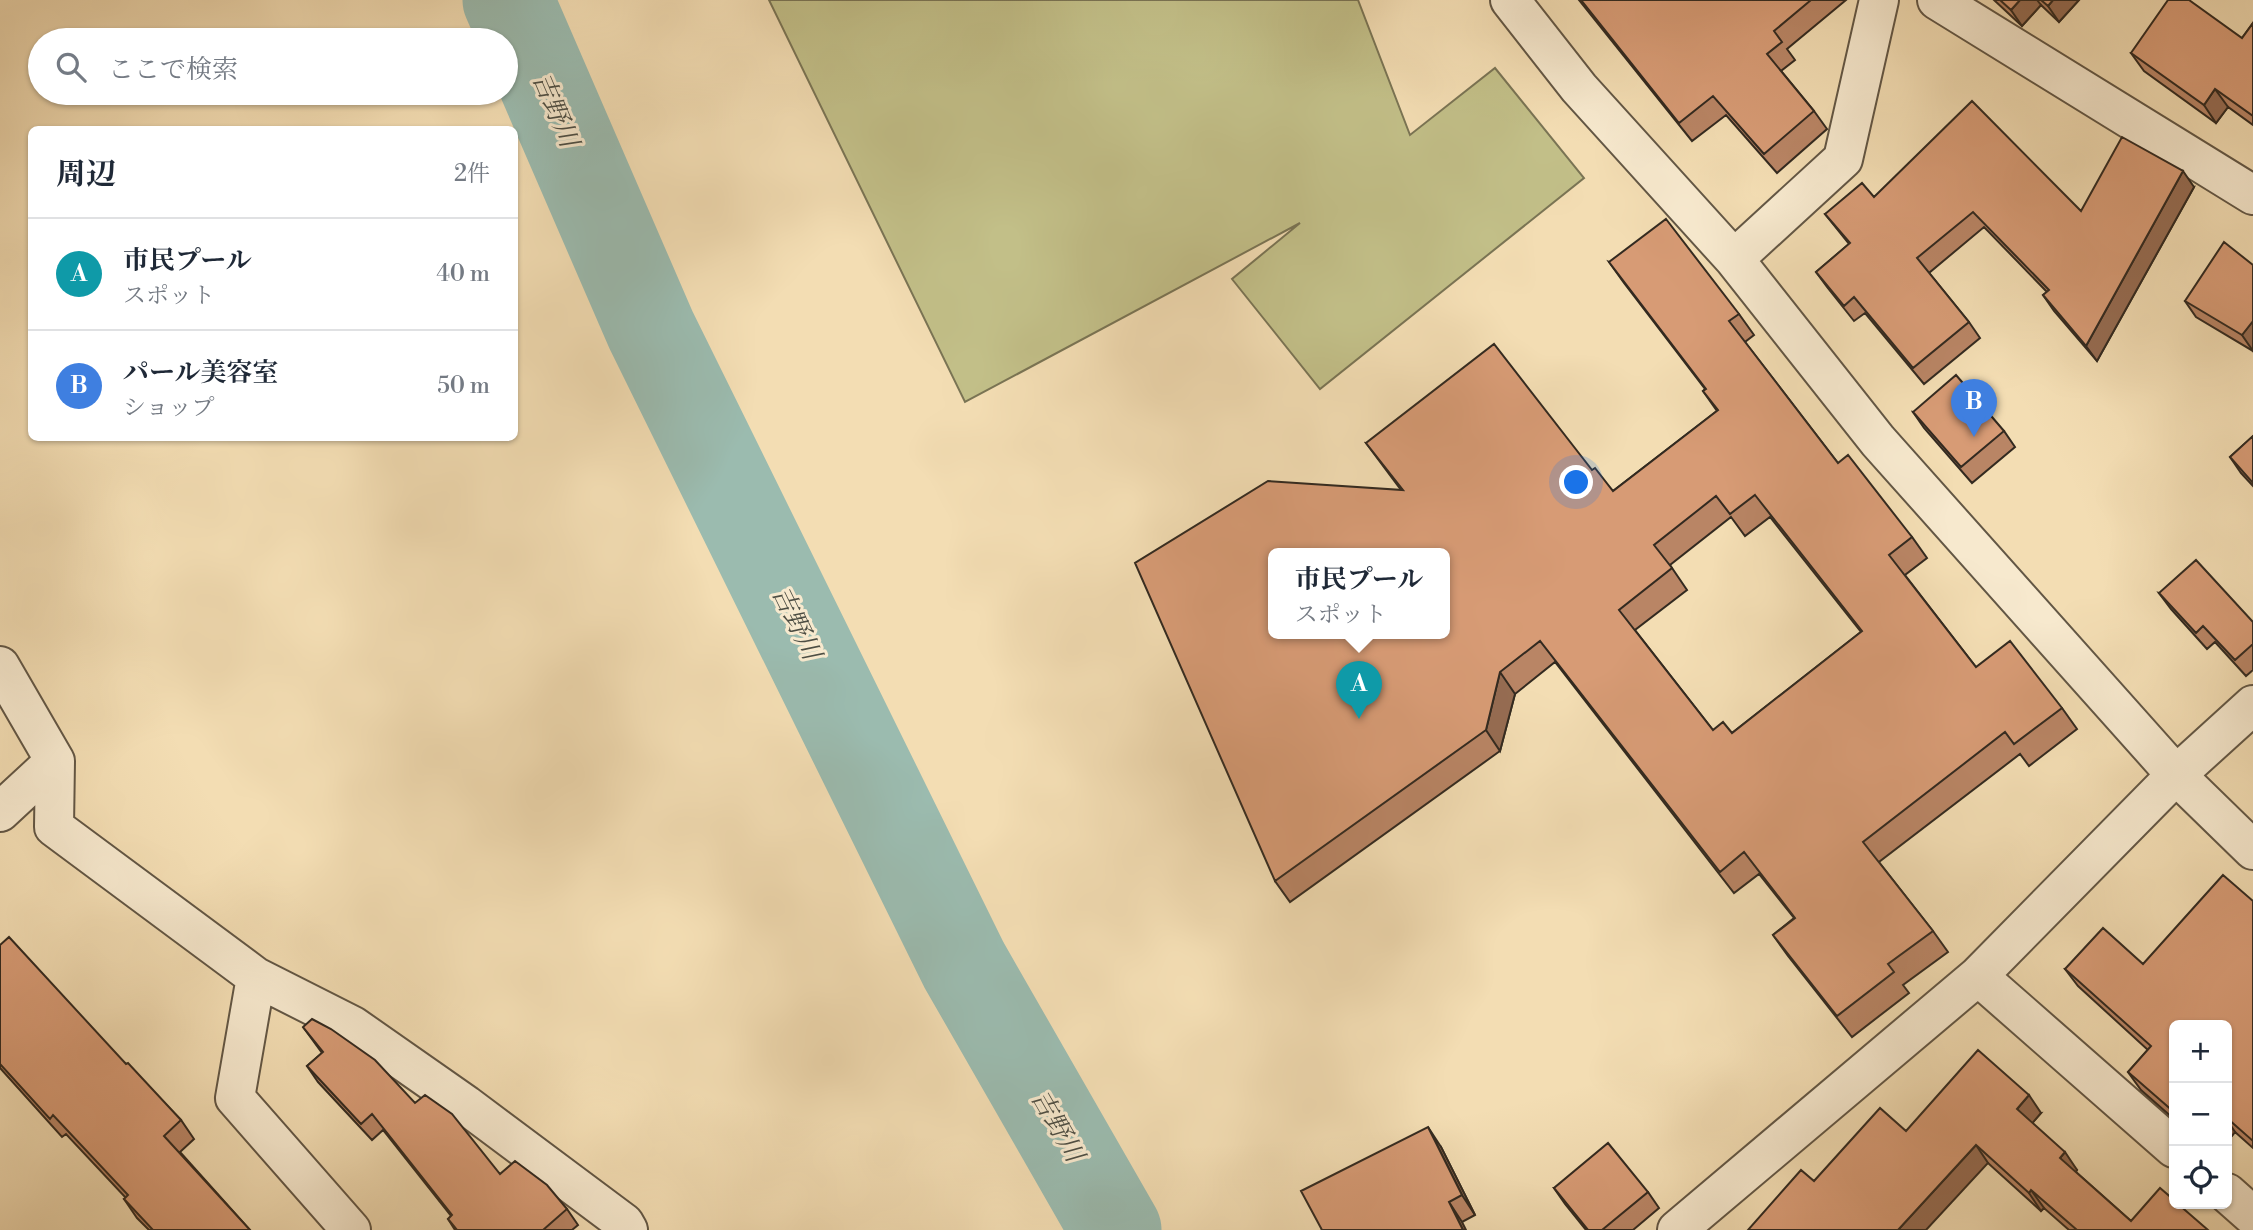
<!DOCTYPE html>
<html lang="ja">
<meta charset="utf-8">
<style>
body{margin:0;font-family:"Libre Bodoni","Noto Serif JP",serif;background:#f2f2f3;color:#1f2937}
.controls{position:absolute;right:21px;bottom:21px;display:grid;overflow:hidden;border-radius:10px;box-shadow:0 2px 5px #0004}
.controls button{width:63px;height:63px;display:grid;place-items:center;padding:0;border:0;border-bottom:2px solid #e0e1e3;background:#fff;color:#1f2937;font:35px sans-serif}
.you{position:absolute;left:1577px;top:483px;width:24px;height:24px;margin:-18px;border:5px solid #fff;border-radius:50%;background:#1a73e8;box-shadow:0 0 0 10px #1a73e833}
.badge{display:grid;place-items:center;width:46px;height:46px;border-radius:50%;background:#8f2418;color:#fff;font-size:23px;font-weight:700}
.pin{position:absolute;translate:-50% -58px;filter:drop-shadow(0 2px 4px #0008)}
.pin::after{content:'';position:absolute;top:37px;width:24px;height:21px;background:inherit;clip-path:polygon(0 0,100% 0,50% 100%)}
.popup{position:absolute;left:1268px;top:548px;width:182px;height:91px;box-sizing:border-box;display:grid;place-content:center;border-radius:10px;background:#fff;filter:drop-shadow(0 2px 5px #0005);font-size:23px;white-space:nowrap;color:#747a83}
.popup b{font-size:26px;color:#1f2937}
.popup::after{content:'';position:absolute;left:50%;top:100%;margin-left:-14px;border:14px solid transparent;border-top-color:#fff}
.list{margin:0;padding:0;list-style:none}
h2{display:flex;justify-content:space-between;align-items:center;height:91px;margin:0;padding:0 28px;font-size:30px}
h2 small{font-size:23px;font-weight:400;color:#747a83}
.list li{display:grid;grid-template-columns:46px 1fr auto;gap:21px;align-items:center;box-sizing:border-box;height:112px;padding:0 28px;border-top:2px solid #e0e1e3}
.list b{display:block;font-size:26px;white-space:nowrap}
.list p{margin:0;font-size:23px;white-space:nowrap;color:#747a83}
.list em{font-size:23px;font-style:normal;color:#747a83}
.icon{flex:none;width:38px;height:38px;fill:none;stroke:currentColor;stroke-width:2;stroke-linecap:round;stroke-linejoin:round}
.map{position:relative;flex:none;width:2253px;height:1230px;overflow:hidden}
.search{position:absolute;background:#fff;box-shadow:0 2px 5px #0004;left:28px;top:28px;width:490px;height:77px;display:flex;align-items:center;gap:18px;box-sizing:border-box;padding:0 24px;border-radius:38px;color:#747a83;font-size:26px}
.panel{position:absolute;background:#fff;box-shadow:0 2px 5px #0004;left:28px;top:126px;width:490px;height:315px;border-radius:10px}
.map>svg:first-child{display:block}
.green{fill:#c2bf88;stroke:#7a7454;stroke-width:2}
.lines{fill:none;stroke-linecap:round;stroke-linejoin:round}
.river{stroke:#9bbbaf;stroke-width:91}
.minor-casing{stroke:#635745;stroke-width:42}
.minor{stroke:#f7e9ce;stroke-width:38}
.wall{fill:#b98565;stroke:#332a20;stroke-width:2;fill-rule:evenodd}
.shaded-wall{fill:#966c52;stroke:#332a20;stroke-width:2}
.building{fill:#d79b75;stroke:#332a20;stroke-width:2;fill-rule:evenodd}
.labels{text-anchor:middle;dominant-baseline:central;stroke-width:6;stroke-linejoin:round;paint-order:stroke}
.water-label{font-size:26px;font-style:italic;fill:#4d4e44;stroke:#f7e9ce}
</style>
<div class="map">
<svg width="2253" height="1230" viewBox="0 0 2253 1230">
<rect width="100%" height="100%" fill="#f3ddb3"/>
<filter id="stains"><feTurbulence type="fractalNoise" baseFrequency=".00286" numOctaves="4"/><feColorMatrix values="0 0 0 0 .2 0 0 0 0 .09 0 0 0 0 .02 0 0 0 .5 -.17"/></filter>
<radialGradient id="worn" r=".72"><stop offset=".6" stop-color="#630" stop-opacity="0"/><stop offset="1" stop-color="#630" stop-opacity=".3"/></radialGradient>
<!-- green -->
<path class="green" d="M 769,0 L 1358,0 L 1410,135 L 1495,68 L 1584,178 L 1320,389 L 1232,279 L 1300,223 L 965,402 Z"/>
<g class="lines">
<!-- river -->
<path class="river" d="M 508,0 L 651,330 L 964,965 L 1116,1230"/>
<!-- minor casing -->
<g class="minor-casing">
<path id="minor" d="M 1510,0 L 1579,88 L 1734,259 L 1878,441 L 2176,775 L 2253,850
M 1937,0 L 2253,195
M 1734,259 L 1843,159 L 1879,0
M 0,666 L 55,761 L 54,827 L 256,977 L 353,1026 L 466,1105 L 624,1223 L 628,1230
M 0,812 L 55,761
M 1978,976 L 2174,1148
M 256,977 L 235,1098 L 351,1230
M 2227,1193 L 2253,1216
M 1677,1230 L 1978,976 L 2176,775 L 2253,705"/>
</g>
<!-- minor -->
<use href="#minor" class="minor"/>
</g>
<!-- wall -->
<path class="wall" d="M 1579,0 L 1846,0 L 1787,49 L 1795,60 L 1781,71 L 1814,111 L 1827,129 L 1777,173 L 1726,115 L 1692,141 Z
M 1994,0 L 2079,0 L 2059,22 L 2041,5 L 2022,26 Z
M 2253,23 L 2253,125 L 2228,107 L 2216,123 L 2144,71 L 2131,53 L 2242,38 Z
M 2194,187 L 2097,361 L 2054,311 L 2043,295 L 2047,292 L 1984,227 L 1929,273 L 1969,322 L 1980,338 L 1924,384 L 1865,313 L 1854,321 L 1827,287 L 1816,272 L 1849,244 L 1825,214 L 1874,197 L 2081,211 Z
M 1609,262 L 1739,314 L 1754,335 L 1745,342 L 1838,463 L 1912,537 L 1927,558 L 1905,575 L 1976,667 L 2062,708 L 2077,729 L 2029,766 L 2020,754 L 1879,862 L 1933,931 L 1948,952 L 1903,985 L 1909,993 L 1852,1037 L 1788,956 L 1773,935 L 1794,918 L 1759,874 L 1734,893 L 1555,662 L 1515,694 L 1500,751 L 1290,902 L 1275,881 L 1401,490 L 1366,443 L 1592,470 L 1613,491 L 1717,411 L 1703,391 L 1705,389 L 1624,283 ZM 1731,517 L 1745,536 L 1770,517 L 1861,632 L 1732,733 L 1713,730 L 1635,630 L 1687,590 L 1670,565 Z
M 2253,265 L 2253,351 L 2196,317 L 2185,301 Z
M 1913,412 L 2004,431 L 2015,447 L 1972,483 L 1924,428 Z
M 2253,436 L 2253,486 L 2241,473 L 2230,457 Z
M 2159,593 L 2253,622 L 2253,670 L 2246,676 L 2215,642 L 2207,649 L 2171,609 Z
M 2253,901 L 2253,1148 L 2235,1132 L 2227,1142 L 2227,1025 L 2174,1025 L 2174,1119 L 2141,1090 L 2128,1072 L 2148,1050 L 2078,986 L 2065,969 L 2143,964 Z
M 0,945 L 126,1064 L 181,1120 L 194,1139 L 180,1152 L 250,1230 L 149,1230 L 137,1218 L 124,1199 L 126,1198 L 66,1134 L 62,1137 L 0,1068 Z
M 303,1027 L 415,1103 L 500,1174 L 567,1209 L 578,1225 L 572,1230 L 455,1230 L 448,1219 L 451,1216 L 383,1130 L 372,1140 L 318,1082 L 307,1066 L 322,1053 Z
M 2041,1113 L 2032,1123 L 2077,1170 L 2076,1172 L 2131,1221 L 2208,1230 L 2069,1230 L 2044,1208 L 2041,1211 L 1988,1163 L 1814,1181 L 1906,1131 Z
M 1441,1147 L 1475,1215 L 1462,1222 L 1322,1230 Z
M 1554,1188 L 1648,1192 L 1659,1208 L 1633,1230 L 1586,1230 L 1565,1204 Z"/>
<!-- shaded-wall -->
<path class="shaded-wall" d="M 2020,0 L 2037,0 L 2041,5 L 2022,26 L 2011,10 Z
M 2053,0 L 2079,0 L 2059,22 L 2048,6 Z
M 2215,89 L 2228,107 L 2216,123 L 2204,105 Z
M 2183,171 L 2194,187 L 2097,361 L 2086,346 Z
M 2253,321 L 2253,351 L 2242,335 Z
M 1500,672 L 1515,694 L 1500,751 L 1486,730 Z
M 2029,1095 L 2041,1113 L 2029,1127 L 2017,1109 Z
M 2227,1120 L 2235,1132 L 2227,1142 Z
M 1428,1127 L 1441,1147 L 1475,1215 L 1462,1195 Z
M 1976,1145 L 1988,1163 L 1926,1230 L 1898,1230 Z
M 2065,1152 L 2077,1170 L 2073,1175 L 2060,1158 Z
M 2031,1190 L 2044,1208 L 2041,1211 L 2029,1193 Z
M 1449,1202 L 1462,1222 L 1466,1230 L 1463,1230 Z"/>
<!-- building -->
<path class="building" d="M 1581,0 L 1811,0 L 1774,31 L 1782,42 L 1767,54 L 1814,111 L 1764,154 L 1713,96 L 1679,123 Z
M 2000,0 L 2020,0 L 2011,10 Z
M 2041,0 L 2053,0 L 2048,6 Z
M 2168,0 L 2189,0 L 2242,38 L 2253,23 L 2253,116 L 2215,89 L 2204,105 L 2131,53 Z
M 1972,101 L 2081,211 L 2122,137 L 2183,171 L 2086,346 L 2043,295 L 2049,290 L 1973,212 L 1917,258 L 1969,322 L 1913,368 L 1854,297 L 1844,306 L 1816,272 L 1850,243 L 1825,214 L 1862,183 L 1874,197 Z
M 1666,219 L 1739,314 L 1729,321 L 1838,463 L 1848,455 L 1912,537 L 1889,555 L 1976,667 L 2010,641 L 2062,708 L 2014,744 L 2005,732 L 1863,842 L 1933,931 L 1888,964 L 1894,972 L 1837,1016 L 1773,935 L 1795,918 L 1744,852 L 1720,872 L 1540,641 L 1500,672 L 1486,730 L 1275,881 L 1135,563 L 1268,481 L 1403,490 L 1366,443 L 1494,344 L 1592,470 L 1595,468 L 1613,491 L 1718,410 L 1703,391 L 1706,389 L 1609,262 ZM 1755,495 L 1862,631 L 1732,733 L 1723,722 L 1713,730 L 1619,610 L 1672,568 L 1654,545 L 1716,496 L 1730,514 ZM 1273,553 L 1445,553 L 1445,633 L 1273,633 Z
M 2224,242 L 2253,265 L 2253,321 L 2242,335 L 2185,301 Z
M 1956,375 L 2004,431 L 1961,467 L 1913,412 Z
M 2253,436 L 2253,483 L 2230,457 Z
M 2196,560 L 2253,622 L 2253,644 L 2235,660 L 2203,626 L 2196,633 L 2159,593 Z
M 2223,875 L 2253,901 L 2253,1141 L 2227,1118 L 2227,1025 L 2174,1025 L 2174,1112 L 2128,1072 L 2151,1046 L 2065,969 L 2103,928 L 2143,964 Z
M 9,937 L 126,1064 L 128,1063 L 181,1120 L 164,1136 L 250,1230 L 153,1230 L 124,1199 L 128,1195 L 53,1115 L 50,1119 L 0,1064 L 0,945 Z
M 312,1019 L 331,1029 L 375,1060 L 415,1103 L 425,1095 L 452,1114 L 500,1174 L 515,1161 L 547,1185 L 567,1209 L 543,1230 L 457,1230 L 448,1219 L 452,1215 L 372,1114 L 361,1124 L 307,1066 L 323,1052 L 303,1027 Z
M 1978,1050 L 2029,1095 L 2017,1109 L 2065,1152 L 2060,1158 L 2131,1221 L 2160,1188 L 2174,1200 L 2174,1204 L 2178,1204 L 2208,1230 L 2077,1230 L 2031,1190 L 2029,1193 L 1976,1145 L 1898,1230 L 1748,1230 L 1801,1170 L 1814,1181 L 1880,1108 L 1906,1131 Z
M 1428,1127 L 1462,1195 L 1449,1202 L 1463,1230 L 1322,1230 L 1301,1191 Z
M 1608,1143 L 1648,1192 L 1602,1230 L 1588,1230 L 1554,1188 Z"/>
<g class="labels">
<!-- water labels -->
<g class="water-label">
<text transform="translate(555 110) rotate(67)">吉野川</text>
<text transform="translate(796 623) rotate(64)">吉野川</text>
<text transform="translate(1057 1126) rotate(60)">吉野川</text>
</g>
</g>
<rect width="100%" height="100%" filter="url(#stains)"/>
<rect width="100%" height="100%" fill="url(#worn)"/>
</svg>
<div class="controls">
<button>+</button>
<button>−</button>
<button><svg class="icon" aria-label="locate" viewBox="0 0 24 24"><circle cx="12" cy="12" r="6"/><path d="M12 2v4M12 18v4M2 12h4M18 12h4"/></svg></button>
</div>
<div class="you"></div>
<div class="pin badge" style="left:1359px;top:719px;background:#0f9aa8">A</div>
<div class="popup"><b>市民プール</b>スポット</div>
<div class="pin badge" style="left:1974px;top:437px;background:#3f7fe0">B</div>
<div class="search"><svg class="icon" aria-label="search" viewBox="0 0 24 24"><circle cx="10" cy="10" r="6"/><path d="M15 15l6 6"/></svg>ここで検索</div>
<section class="panel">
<h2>周辺<small>2件</small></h2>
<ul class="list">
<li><span class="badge" style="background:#0f9aa8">A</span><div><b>市民プール</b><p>スポット</p></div><em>40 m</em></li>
<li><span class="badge" style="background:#3f7fe0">B</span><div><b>パール美容室</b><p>ショップ</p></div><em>50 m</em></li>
</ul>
</section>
</div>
